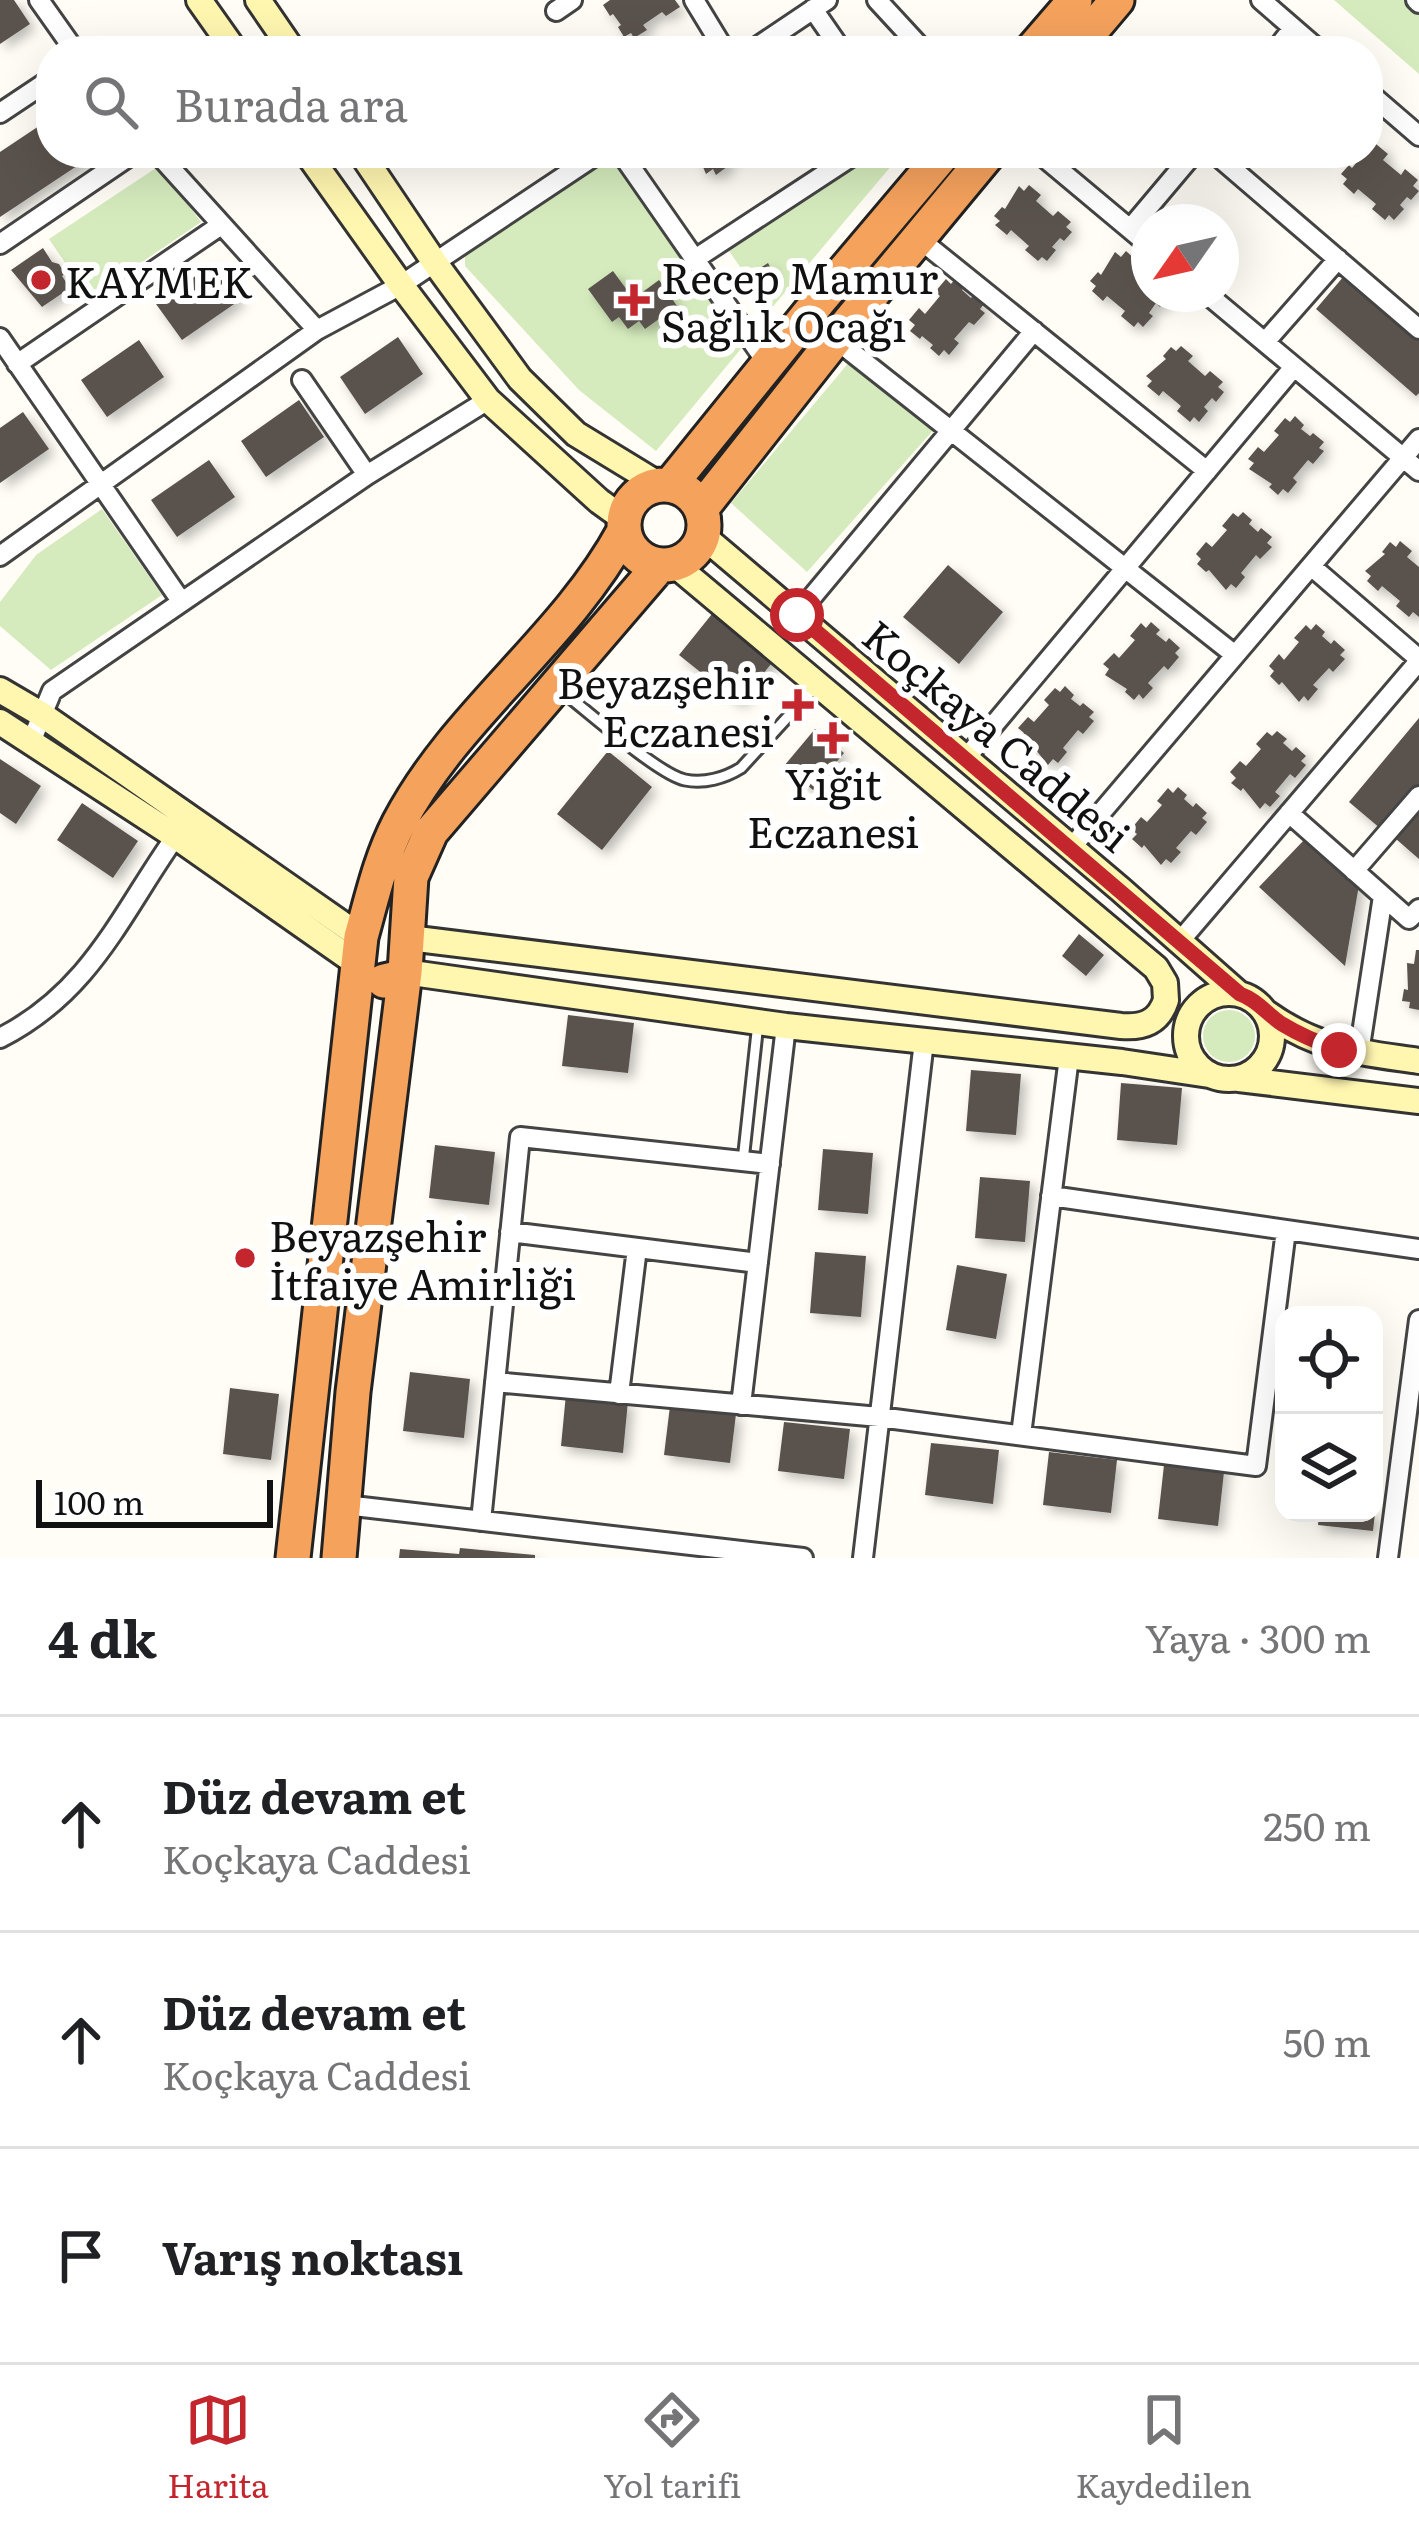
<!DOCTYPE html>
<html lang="tr">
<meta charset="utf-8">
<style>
body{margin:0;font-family:Literata,serif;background:#f6f6f6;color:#202124}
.controls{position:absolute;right:36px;bottom:36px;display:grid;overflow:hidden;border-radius:24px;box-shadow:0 12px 48px #0002}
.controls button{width:108px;height:108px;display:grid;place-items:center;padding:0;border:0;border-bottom:3px solid #e0e0e0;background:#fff;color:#202124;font:60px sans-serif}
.compass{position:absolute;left:1131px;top:204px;width:108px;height:108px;border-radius:50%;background:#fff;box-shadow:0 12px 48px #0002;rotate:236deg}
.scale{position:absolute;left:36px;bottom:30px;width:237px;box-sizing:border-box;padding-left:12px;border:6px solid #111;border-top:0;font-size:33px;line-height:42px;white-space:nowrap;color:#111;-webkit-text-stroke:9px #fff;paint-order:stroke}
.stop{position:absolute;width:36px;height:36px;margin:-27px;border:9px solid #c4262e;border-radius:50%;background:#fff}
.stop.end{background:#c4262e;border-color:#fff;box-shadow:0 3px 12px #0008}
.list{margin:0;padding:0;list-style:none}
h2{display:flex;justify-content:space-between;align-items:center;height:156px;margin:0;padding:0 48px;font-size:51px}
h2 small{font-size:39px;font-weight:400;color:#757577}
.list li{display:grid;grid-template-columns:78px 1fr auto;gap:36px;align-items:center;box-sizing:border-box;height:216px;padding:0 48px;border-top:3px solid #e0e0e0}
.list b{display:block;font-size:45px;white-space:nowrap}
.list p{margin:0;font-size:39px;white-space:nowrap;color:#757577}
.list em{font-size:39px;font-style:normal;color:#757577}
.icon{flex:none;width:66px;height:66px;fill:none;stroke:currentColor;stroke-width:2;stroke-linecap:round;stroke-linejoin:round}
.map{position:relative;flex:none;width:1419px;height:1558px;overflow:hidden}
.search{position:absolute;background:#fff;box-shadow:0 12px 48px #0002;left:36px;right:36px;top:36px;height:132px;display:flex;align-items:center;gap:30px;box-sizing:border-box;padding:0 42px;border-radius:48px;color:#757577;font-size:45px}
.sheet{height:804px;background:#fff}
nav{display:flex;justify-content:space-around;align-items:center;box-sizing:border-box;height:168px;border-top:3px solid #e0e0e0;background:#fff;font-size:33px;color:#757577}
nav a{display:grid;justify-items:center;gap:6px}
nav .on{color:#c4262e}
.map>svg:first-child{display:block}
.green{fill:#d5ebbd}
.building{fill:#5a524d;filter:url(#shadow)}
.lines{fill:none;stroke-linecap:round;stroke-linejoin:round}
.lane-casing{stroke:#444;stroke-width:15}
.street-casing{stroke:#444;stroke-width:24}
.secondary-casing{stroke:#333;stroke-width:30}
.highway-casing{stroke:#222;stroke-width:39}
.lane{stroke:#fff;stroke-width:9}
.street{stroke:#fff;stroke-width:18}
.secondary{stroke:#fff6b0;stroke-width:24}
.highway{stroke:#f5a25d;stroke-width:33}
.route{stroke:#c4262e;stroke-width:15}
.poi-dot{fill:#c4262e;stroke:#fff;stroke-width:4.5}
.labels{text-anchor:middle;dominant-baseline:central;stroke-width:12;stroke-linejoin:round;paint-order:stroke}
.poi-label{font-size:42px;fill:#111;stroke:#fff;text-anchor:start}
.street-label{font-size:42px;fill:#111;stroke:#fff}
</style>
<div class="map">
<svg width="1419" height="1558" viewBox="0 0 1419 1558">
<defs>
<filter id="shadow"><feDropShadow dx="5.5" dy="5.5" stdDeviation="6" flood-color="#0004"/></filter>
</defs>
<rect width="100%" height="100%" fill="#fffdf5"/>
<!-- green -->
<path class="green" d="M 1334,0 L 1419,0 L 1419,74 Z
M 611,153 L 631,153 L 755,332 L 656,451 L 579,390 L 465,266 L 465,250 Z
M 848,153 L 902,153 L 770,310 L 720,238 Z
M 159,166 L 201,222 L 89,298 L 49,239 Z
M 861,348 L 945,417 L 807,572 L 731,503 Z
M 102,509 L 162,595 L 51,670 L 0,626 L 0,602 L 36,555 Z
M1203 1036a26 26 0 1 1 52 0a26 26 0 1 1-52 0Z"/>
<!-- building -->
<path class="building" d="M 0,0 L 14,0 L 30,24 L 0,44 Z
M 610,0 L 675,0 L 680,7 L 666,16 L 662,12 L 643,25 L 647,30 L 634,38 L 631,33 L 624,37 L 618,27 L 621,25 L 613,14 L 610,16 L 603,5 Z
M 51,118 L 51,153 L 90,153 L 92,156 L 0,217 L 0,152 Z
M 1376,144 L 1388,154 L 1383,160 L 1401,175 L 1405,169 L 1418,180 L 1413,186 L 1419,191 L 1411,200 L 1407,197 L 1400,205 L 1404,209 L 1394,220 L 1389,215 L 1385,220 L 1372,209 L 1376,204 L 1358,189 L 1354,194 L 1343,184 L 1347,179 L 1341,174 L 1349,165 L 1352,168 L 1361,157 L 1356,153 L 1368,153 L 1368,147 L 1371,150 Z
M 697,153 L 737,153 L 725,161 L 728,166 L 716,175 L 713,169 L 706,174 Z
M 1029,185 L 1041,195 L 1036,201 L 1053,216 L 1058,211 L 1071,222 L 1066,227 L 1072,232 L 1064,241 L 1060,238 L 1052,247 L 1056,250 L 1047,261 L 1042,257 L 1038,261 L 1025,250 L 1029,246 L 1011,230 L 1007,235 L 995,225 L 1000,221 L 994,216 L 1002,207 L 1005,209 L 1019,186 L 1024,191 Z
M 43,248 L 52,262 L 59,264 L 65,274 L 62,276 L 70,288 L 42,307 L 11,270 Z
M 1126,251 L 1137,261 L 1132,267 L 1149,281 L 1149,294 L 1165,294 L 1169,297 L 1160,307 L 1156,303 L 1149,313 L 1153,316 L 1143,327 L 1138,322 L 1134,327 L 1121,316 L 1125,311 L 1107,296 L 1103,301 L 1092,291 L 1096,286 L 1090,281 L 1098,272 L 1101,275 L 1115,252 L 1121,257 Z
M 214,263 L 240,300 L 182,340 L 156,304 Z
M 768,263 L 774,274 L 755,286 L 749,275 Z
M 613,271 L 627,290 L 634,285 L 640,294 L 659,280 L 677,306 L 645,329 L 639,321 L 628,329 L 619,317 L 612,322 L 588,289 Z
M 1344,276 L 1419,340 L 1419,393 L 1416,396 L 1316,309 Z
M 956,278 L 965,286 L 962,290 L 971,298 L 974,294 L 985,303 L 980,309 L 985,313 L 974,325 L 969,322 L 954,339 L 959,343 L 949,355 L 944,350 L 939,356 L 930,348 L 933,345 L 922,336 L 920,339 L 910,331 L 915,325 L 909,320 L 919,308 L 925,314 L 940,296 L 935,292 L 946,279 L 951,284 Z
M 398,337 L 423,374 L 365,414 L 340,377 Z
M 139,340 L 164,377 L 107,417 L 81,380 Z
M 1181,346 L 1193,356 L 1188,361 L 1205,376 L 1210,371 L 1223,382 L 1218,387 L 1224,392 L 1216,402 L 1212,398 L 1204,407 L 1208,411 L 1199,422 L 1194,417 L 1190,422 L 1177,411 L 1181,406 L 1163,391 L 1159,396 L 1147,386 L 1152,381 L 1146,376 L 1166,359 L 1163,356 L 1171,347 L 1176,351 Z
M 299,400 L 324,437 L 266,477 L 241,441 Z
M 23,412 L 49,449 L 0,483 L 0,428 Z
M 1295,416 L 1304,425 L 1301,429 L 1310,436 L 1313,433 L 1324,442 L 1319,448 L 1324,451 L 1313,464 L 1308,460 L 1293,478 L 1297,482 L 1288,493 L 1283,489 L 1278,495 L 1269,487 L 1272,484 L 1249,469 L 1254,463 L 1248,459 L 1258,447 L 1264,452 L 1279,435 L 1274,431 L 1285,418 L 1290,422 Z
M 209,460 L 235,497 L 177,537 L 151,500 Z
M 1243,512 L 1252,520 L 1249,524 L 1258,532 L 1261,528 L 1272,537 L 1267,543 L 1272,547 L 1260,559 L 1256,555 L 1241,573 L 1245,577 L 1236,588 L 1231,584 L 1226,590 L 1209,570 L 1206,572 L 1197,564 L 1201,559 L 1196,554 L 1206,542 L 1212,547 L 1227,530 L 1222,526 L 1233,513 L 1238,517 Z
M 1400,541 L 1412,551 L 1407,557 L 1419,567 L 1419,617 L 1413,612 L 1409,617 L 1396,606 L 1400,601 L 1382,586 L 1378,591 L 1367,581 L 1371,576 L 1365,571 L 1385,554 L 1382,552 L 1390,542 L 1396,547 Z
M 948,565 L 1003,612 L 959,664 L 903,617 Z
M 716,609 L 776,658 L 739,703 L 679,655 Z
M 1151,622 L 1160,630 L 1156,634 L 1166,642 L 1169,638 L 1180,648 L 1175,653 L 1179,657 L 1168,670 L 1164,666 L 1148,683 L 1153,688 L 1143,699 L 1139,694 L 1134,700 L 1125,692 L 1127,689 L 1105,675 L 1109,669 L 1103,664 L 1114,653 L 1119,658 L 1135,640 L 1130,636 L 1141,623 L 1146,628 Z
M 1316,624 L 1325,632 L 1322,636 L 1331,644 L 1334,640 L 1345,650 L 1340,655 L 1345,659 L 1333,672 L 1329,668 L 1313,685 L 1318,689 L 1308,701 L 1304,696 L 1299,702 L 1282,682 L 1279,685 L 1270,676 L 1274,671 L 1269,666 L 1279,654 L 1284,660 L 1299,642 L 1294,638 L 1306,625 L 1311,630 Z
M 1065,686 L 1074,695 L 1071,699 L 1080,706 L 1083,703 L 1094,712 L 1089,717 L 1094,721 L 1083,734 L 1078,730 L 1063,748 L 1067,752 L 1058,763 L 1053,759 L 1048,765 L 1031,744 L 1028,747 L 1019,739 L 1024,733 L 1018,728 L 1028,717 L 1034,722 L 1049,705 L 1044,700 L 1055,688 L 1060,692 Z
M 1419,718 L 1419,784 L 1381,829 L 1349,802 Z
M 815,729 L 844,753 L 813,790 L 784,766 Z
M 1277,731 L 1287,739 L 1283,743 L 1292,751 L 1296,747 L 1306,756 L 1301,761 L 1306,765 L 1295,778 L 1290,774 L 1275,792 L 1280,796 L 1270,807 L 1265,803 L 1260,809 L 1243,788 L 1241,791 L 1231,783 L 1236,778 L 1230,772 L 1240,761 L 1246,766 L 1261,749 L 1256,744 L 1267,732 L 1272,736 Z
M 608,751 L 652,787 L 602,850 L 557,814 Z
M 0,759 L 41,786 L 16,824 L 0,813 Z
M 1178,787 L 1187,795 L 1184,799 L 1193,807 L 1196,803 L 1207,813 L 1202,818 L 1207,822 L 1196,835 L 1191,831 L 1176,848 L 1181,852 L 1171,863 L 1166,859 L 1161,865 L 1144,845 L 1142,848 L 1132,839 L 1137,834 L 1131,829 L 1141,817 L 1147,822 L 1162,805 L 1157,801 L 1168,788 L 1173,793 Z
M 82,803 L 138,841 L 113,878 L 57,840 Z
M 1419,812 L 1419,859 L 1396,839 Z
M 1305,839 L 1359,885 L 1345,966 L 1259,887 Z
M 1079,934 L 1104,955 L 1086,976 L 1062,956 Z
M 1416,950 L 1419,950 L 1419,1010 L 1409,1008 L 1410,1002 L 1402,1001 L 1404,989 L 1408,990 L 1407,963 L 1414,964 Z
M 568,1015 L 634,1023 L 628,1073 L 562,1066 Z
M 971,1070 L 1021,1074 L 1016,1135 L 966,1131 Z
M 1121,1083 L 1182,1088 L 1177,1145 L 1117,1140 Z
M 435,1145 L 495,1152 L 489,1205 L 429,1198 Z
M 823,1149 L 873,1153 L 868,1214 L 818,1210 Z
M 980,1177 L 1030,1181 L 1025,1242 L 975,1238 Z
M 815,1252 L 866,1256 L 861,1317 L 810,1313 Z
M 957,1265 L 1007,1274 L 996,1339 L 946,1330 Z
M 410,1372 L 470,1379 L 464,1438 L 403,1431 Z
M 230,1388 L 279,1394 L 271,1460 L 223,1454 Z
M 566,1394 L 628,1401 L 623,1453 L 561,1446 Z
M 670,1406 L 736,1414 L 730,1463 L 664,1455 Z
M 784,1422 L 850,1429 L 844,1479 L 778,1471 Z
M 931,1443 L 999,1450 L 993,1504 L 925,1495 Z
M 1049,1452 L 1117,1460 L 1111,1513 L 1043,1505 Z
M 1165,1456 L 1225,1463 L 1218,1526 L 1158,1519 Z
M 1319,1513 L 1375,1513 L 1373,1531 L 1318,1525 Z
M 460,1548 L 535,1555 L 535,1558 L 399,1558 L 400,1549 L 459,1554 Z"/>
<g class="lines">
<!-- lane casing -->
<g class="lane-casing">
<path id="lane" d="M 559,689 C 585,709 659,775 685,780 C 704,784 725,778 741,768 L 816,686
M 743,1161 L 758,1023"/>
</g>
<!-- street casing -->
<g class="street-casing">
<path id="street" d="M 39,0 L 75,51
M 694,0 L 725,51
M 877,0 L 924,51
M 1261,0 L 1320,51
M 1416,0 L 1419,3
M 813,9 L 842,51
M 556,11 L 572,0
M 751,51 L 827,0
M 1275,51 L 1293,28
M 1368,92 L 1419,136
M 0,113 L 51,79
M 157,153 L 317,330
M 621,153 L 767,363
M 912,153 L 926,174
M 1039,153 L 1149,245
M 1214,153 L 1419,329
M 1130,229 L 1194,153
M 918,238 L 1207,471
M 0,244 L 134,153
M 695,259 L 857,153
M 1207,294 L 1419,471
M 0,338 L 181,601
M 835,339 L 1235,655
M 1265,342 L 1338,259
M 17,364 L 221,225
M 302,380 L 367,475
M 0,556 L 317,330 L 401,285 L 599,153
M 1311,566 L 1419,659
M 797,615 L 1034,331
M 31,742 L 52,691 L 367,475 L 488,400
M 966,758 L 1294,367
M 1289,813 L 1409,919 L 1419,909
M 1071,848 L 1419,439
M 1354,871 L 1419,796
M 1180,941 L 1419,661
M 0,1038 C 95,990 124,906 183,826
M 1359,1053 L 1383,896
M 1051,1196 L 1419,1249
M 510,1232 L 758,1263
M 495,1382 L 879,1417 L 1256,1466 L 1286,1230
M 619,1394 L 637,1248
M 741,1405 L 786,1026
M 1021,1435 L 1069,1057
M 345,1505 L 803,1558
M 481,1521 L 520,1137 L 770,1164
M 863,1558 L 924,1041
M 1388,1558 L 1419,1320"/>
</g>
<!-- secondary casing -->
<g class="secondary-casing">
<path id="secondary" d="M 199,0 L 235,51
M 258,0 L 293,51
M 307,153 L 401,285 L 488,400 L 599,501 L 624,519
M 361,153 L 435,263 L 520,379 L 576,434 L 658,484
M 703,536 L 1120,889 L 1239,994
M 674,564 L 1156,968 L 1165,983 L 1166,1000
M 0,690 L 41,714 L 361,937
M 0,722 L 175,836 L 359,965
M 409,938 L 1121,1026 C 1143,1028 1159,1022 1166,1000
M 405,972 L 786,1026 L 1122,1062 L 1209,1075
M1186 1036a43 43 0 1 1 86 0a43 43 0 1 1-86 0Z
M 1265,1012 C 1318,1050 1357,1052 1419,1061
M 1239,1079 L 1419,1101"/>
</g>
<!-- highway casing -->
<g class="highway-casing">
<path id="highway" d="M 1031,51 L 1075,0
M 1074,51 L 1117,0
M 671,484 L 823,296 L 944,153
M624 525a40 40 0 1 1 80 0a40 40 0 1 1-80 0Z
M 701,509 L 835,339 L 989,153
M 384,981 L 397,978 L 405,972 L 411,877 L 431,832 L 660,565
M 293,1558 L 361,937 C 372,898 380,860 399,823 C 456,714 565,640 624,531
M 339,1558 L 353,1392 L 405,972"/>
</g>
<!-- lane -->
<use href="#lane" class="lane"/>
<!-- street -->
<use href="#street" class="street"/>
<!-- secondary -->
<use href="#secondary" class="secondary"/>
<!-- highway -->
<use href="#highway" class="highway"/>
</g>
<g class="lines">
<!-- route -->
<path class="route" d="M 797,615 L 1240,994 C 1257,1000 1267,1014 1282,1024 C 1300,1035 1319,1043 1339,1050"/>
</g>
<!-- markers -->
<g class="poi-dot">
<circle cx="41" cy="280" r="12"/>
<path d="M628 282h12v12h12v12h-12v12h-12v-12h-12v-12h12z"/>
<path d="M792 687h12v12h12v12h-12v12h-12v-12h-12v-12h12z"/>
<path d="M827 720h12v12h12v12h-12v12h-12v-12h-12v-12h12z"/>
<circle cx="245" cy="1258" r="12"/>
</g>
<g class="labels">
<!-- poi labels -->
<g class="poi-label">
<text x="661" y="276">Recep Mamur<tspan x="661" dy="48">Sağlık Ocağı</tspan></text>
<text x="65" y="280">KAYMEK</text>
<text x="774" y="681" text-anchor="end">Beyazşehir<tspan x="774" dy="48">Eczanesi</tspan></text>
<text x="833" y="782" text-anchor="middle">Yiğit<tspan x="833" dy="48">Eczanesi</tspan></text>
<text x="269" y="1234">Beyazşehir<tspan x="269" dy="48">İtfaiye Amirliği</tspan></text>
</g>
<!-- street labels -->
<g class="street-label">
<text transform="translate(998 734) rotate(40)">Koçkaya Caddesi</text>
</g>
</g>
</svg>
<div class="controls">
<button><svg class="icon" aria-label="locate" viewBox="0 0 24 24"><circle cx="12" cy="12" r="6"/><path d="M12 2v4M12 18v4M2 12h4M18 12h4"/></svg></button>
<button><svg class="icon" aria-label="layers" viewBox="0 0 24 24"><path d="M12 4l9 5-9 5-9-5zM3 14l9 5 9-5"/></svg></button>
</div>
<svg class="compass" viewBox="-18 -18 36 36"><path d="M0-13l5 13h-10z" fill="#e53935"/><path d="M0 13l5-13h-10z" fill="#757577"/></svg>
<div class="scale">100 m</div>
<div class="stop" style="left:797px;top:615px"></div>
<div class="stop end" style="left:1339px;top:1050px"></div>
<div class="search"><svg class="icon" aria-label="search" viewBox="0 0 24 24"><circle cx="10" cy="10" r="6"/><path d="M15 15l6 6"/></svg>Burada ara</div>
</div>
<section class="sheet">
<h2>4 dk<small>Yaya · 300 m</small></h2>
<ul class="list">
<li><svg class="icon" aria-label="ahead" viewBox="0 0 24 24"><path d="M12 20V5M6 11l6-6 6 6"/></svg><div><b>Düz devam et</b><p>Koçkaya Caddesi</p></div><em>250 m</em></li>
<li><svg class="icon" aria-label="ahead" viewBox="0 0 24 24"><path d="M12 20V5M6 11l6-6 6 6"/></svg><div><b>Düz devam et</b><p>Koçkaya Caddesi</p></div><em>50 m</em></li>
<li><svg class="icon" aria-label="arrive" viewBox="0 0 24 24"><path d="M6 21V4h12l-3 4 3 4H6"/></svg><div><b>Varış noktası</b></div></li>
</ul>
</section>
<nav>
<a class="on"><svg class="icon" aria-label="map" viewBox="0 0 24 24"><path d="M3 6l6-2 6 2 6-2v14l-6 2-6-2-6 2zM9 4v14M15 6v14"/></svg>Harita</a>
<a><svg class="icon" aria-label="directions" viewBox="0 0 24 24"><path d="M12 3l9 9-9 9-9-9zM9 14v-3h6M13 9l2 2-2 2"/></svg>Yol tarifi</a>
<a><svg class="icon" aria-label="saved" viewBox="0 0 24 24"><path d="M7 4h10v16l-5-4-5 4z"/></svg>Kaydedilen</a>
</nav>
